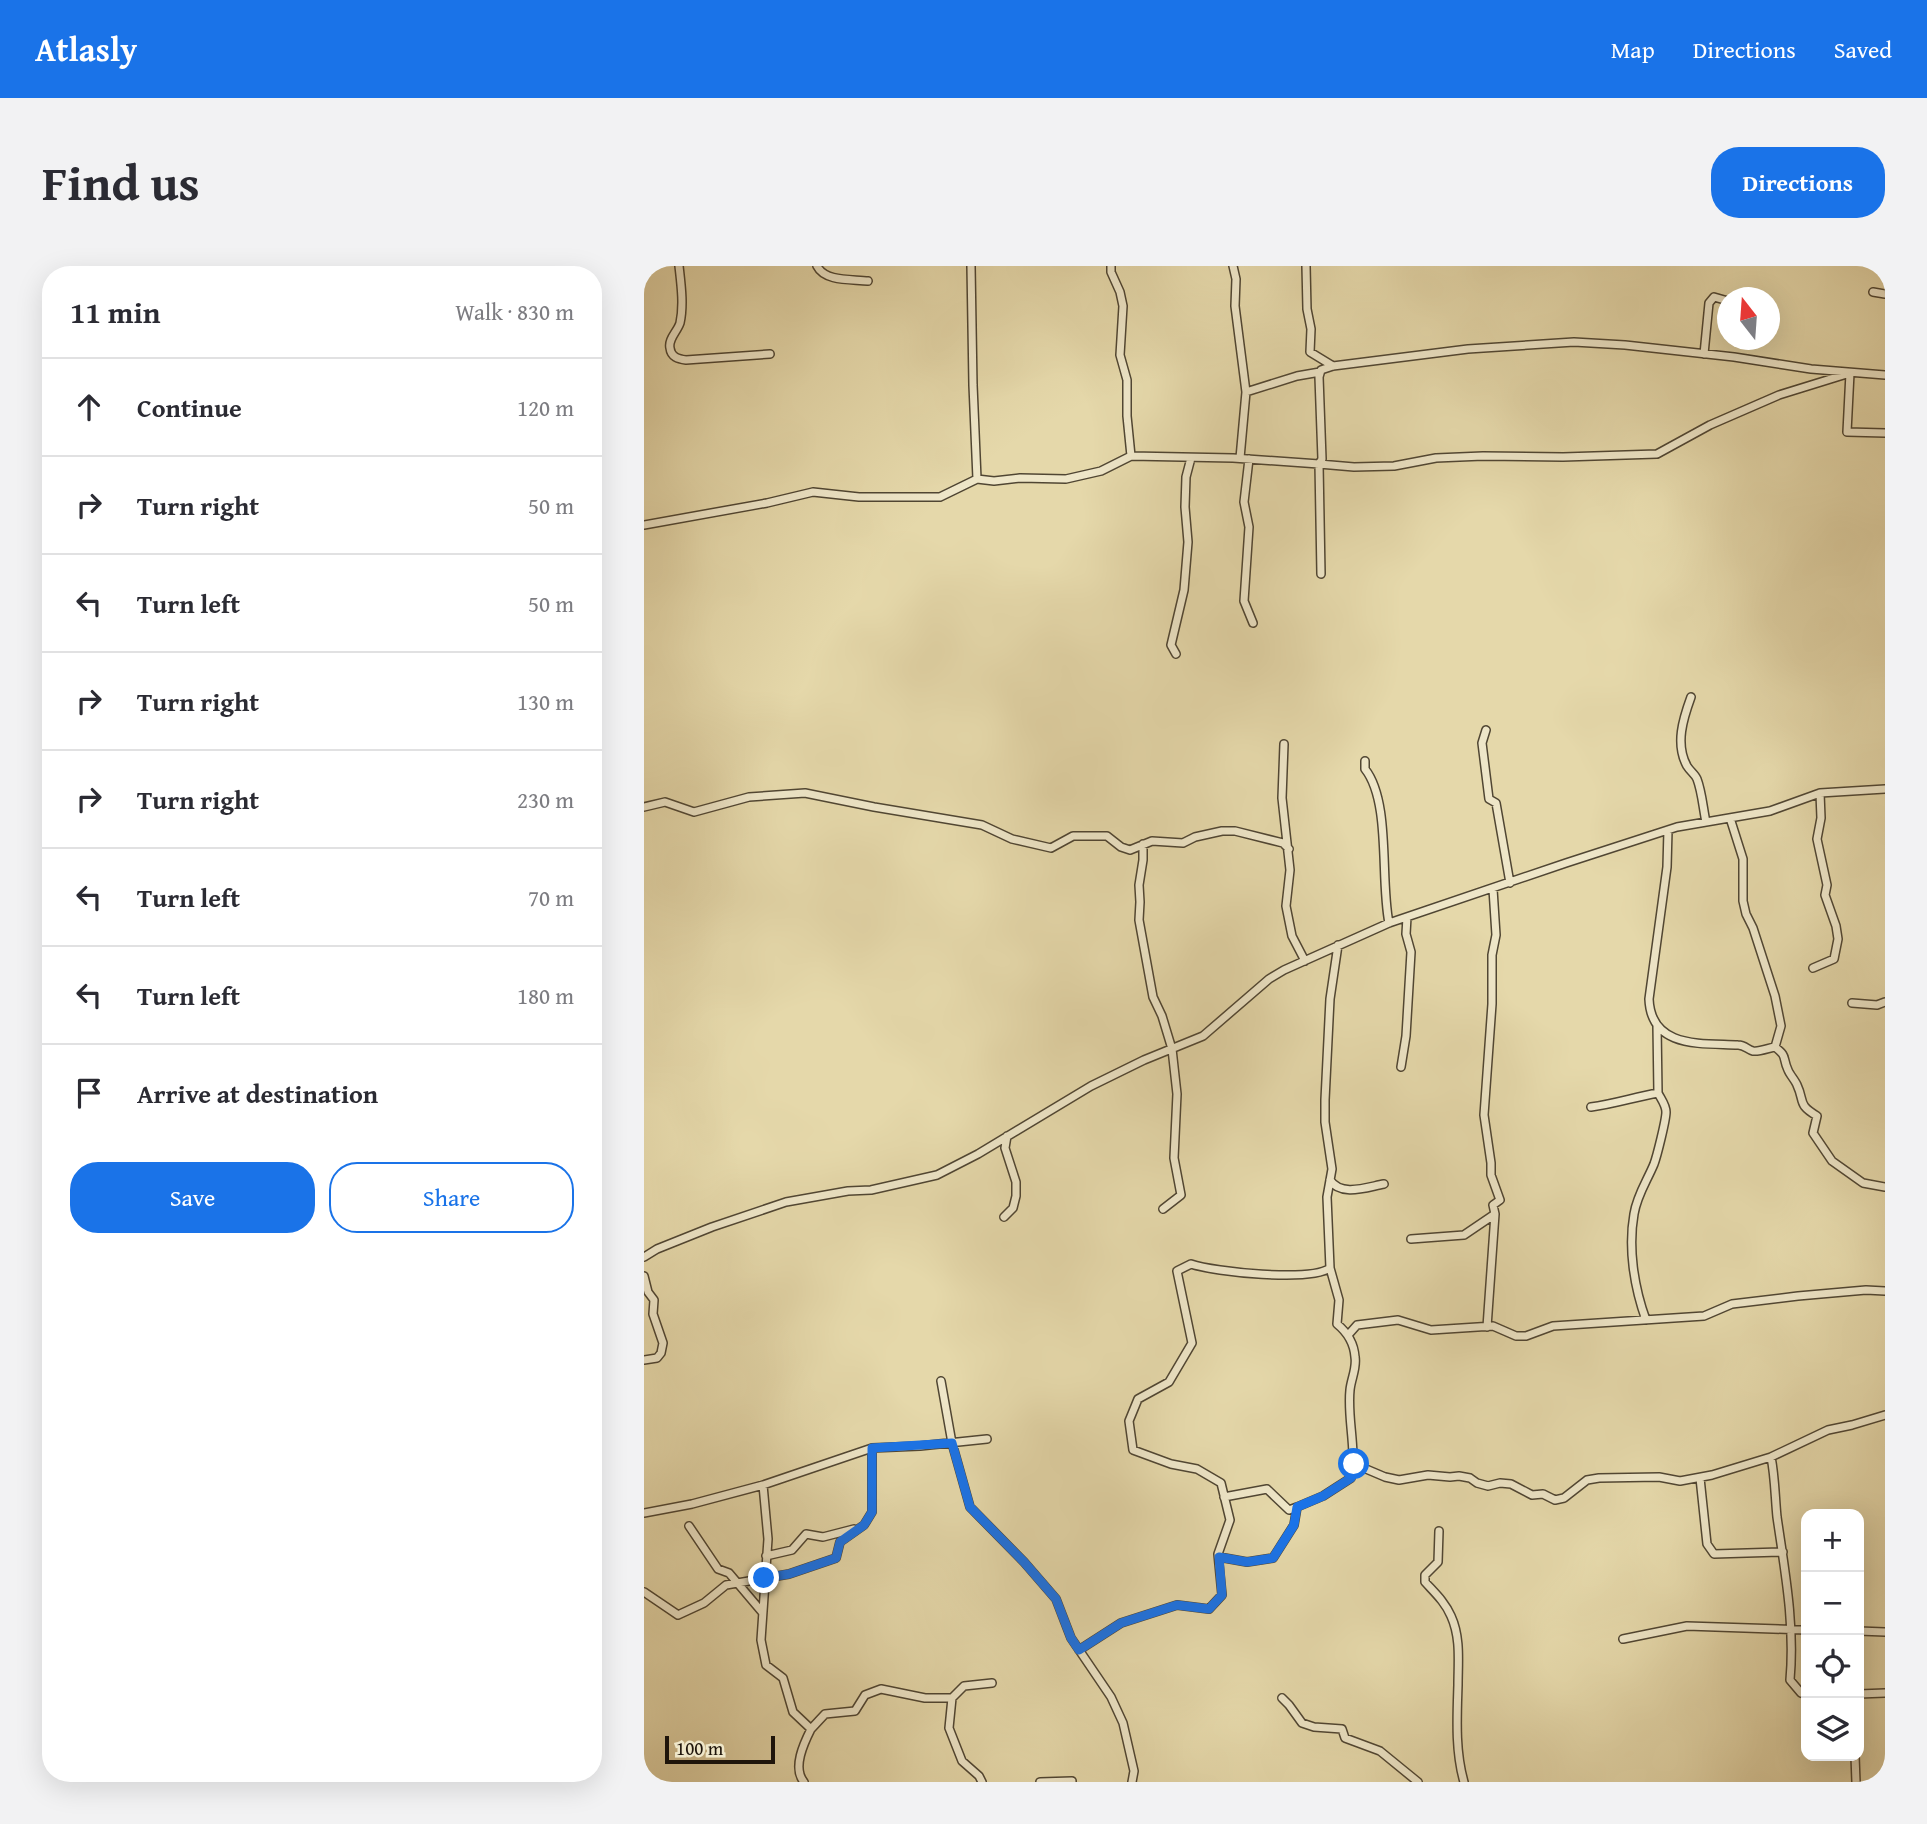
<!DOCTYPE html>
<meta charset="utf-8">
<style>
body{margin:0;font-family:"Gentium Book Plus",serif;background:#f2f2f3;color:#2b2b33}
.controls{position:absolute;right:21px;bottom:21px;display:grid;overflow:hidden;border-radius:14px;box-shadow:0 7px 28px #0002}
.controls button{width:63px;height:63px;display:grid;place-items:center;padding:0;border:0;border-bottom:2px solid #e1e1e2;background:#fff;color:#2b2b33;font:35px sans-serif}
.compass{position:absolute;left:1073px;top:21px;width:63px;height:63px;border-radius:50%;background:#fff;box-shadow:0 7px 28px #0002;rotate:343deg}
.scale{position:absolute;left:21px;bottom:18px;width:110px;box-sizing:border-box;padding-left:7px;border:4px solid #1f150b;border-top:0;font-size:19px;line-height:24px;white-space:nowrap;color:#1f150b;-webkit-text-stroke:5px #eee6c8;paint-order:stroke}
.stop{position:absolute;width:21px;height:21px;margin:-16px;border:5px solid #1a73e8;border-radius:50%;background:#fff}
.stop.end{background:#1a73e8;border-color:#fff;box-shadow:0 2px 7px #0008}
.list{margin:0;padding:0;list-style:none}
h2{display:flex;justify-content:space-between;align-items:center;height:91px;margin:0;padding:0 28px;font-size:30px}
h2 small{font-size:23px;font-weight:400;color:#7c7c81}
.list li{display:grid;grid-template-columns:46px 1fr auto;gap:21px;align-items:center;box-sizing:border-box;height:98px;padding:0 28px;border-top:2px solid #e1e1e2}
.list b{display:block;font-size:26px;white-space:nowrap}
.list em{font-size:23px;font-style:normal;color:#7c7c81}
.actions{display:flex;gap:14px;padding:21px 28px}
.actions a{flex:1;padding:16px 0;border:2px solid #1a73e8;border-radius:28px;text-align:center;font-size:24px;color:#1a73e8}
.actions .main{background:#1a73e8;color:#fff}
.icon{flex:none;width:38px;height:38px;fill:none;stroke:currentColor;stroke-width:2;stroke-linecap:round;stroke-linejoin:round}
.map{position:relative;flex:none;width:1241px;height:1516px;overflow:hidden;border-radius:28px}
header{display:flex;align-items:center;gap:42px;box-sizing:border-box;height:98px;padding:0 35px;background:#1a73e8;color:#fff}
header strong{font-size:33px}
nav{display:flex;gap:38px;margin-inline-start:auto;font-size:24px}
.intro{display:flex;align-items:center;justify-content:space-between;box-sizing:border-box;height:168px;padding:0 42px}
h1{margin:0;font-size:49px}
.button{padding:18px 32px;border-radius:28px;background:#1a73e8;color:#fff;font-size:24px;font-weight:700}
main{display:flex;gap:42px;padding:0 42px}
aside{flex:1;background:#fff;border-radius:28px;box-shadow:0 7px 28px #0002}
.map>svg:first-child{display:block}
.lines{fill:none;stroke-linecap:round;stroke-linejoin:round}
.minor-casing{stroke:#504633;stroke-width:10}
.minor{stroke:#eee6c8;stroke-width:7}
.route{stroke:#1a73e8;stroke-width:9}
</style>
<header>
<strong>Atlasly</strong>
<nav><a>Map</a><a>Directions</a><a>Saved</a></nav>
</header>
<div class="intro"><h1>Find us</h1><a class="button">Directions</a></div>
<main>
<aside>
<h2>11 min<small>Walk · 830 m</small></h2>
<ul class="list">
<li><svg class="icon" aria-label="ahead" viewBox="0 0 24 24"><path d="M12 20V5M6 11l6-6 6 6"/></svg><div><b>Continue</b></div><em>120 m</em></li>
<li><svg class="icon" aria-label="right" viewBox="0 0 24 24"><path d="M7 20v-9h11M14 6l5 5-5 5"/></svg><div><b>Turn right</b></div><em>50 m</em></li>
<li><svg class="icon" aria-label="left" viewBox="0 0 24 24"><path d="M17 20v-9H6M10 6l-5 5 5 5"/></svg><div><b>Turn left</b></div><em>50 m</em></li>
<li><svg class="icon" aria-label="right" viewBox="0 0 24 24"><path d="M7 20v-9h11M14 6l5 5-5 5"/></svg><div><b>Turn right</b></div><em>130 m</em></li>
<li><svg class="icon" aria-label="right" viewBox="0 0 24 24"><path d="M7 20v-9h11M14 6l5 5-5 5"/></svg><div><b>Turn right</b></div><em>230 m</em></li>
<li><svg class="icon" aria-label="left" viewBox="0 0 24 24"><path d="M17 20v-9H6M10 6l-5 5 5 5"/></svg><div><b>Turn left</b></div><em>70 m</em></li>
<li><svg class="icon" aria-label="left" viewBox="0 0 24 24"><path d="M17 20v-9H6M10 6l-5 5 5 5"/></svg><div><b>Turn left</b></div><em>180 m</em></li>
<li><svg class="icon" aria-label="arrive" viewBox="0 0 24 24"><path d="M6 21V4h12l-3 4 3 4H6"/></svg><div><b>Arrive at destination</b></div></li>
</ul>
<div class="actions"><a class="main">Save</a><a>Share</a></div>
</aside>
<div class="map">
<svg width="1241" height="1516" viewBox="0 0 1241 1516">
<rect width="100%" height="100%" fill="#e5d8aa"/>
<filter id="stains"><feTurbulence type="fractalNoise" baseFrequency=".00286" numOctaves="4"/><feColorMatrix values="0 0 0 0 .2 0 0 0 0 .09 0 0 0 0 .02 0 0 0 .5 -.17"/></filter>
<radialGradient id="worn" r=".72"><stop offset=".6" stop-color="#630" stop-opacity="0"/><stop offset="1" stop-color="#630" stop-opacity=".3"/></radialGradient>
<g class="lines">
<!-- minor casing -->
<g class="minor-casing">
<path id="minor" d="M 35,0 C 37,18 40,39 36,57 C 33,66 24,73 26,82 C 27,91 34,93 42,94 L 126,88
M 173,0 C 181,16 208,13 224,15
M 327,0 L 329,119 L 333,213
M 467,0 L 467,6 L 476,26 L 479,40 L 476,89 L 483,114 L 483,150 L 487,190
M 589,0 L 592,13 L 591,40 L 602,126 L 596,192
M 662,0 L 663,43 L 667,63 L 666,86 L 689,100
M 1229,26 L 1241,28
M 1060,88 L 1065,37 L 1070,31 L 1084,35
M 602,126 L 653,110 L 676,106
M 605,193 L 600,236 L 605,261 L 600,335 L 609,357
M 0,259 L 123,237 L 169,226 L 215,231 L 296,231 L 333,213 L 350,215 L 376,212 L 422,213 L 457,205 L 487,190 L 589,192 L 675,198 L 678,193 L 675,111 L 677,104 L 689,100 L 824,83 L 930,76 L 981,79 L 1090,91 L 1167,103 L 1241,109
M 677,308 L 675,198 L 710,201 L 750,200 L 792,192 L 839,190 L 919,191 L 1013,188 L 1066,159 L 1135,129 L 1206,107 L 1203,166 L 1241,167
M 532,388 L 527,379 L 540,324 L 544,276 L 541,241 L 542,211 L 547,192
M 1047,431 C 1039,453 1031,478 1043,500 C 1046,505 1051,508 1053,513 C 1058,526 1059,542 1062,556
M 842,464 L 838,477 L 845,533 L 852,537 L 866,617
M 640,478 L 638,532 L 646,604 L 642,640 L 648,670 L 661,695
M 721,495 L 721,503 C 747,536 736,613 745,657
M 0,541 L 21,536 L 50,546 L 105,531 L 161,527 L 230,541 L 338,559 L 368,573 L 407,582 L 429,570 L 463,570 L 477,581 L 486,584 L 508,575 L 539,577 L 551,571 L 578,565 L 591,565 L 639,577 L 645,583
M 1024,564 L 1023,601 L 1005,733 C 1007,783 1058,777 1094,779 C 1101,779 1104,784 1109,785 C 1115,786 1125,782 1131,781 L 1137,760 L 1131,730 L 1109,662 L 1102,648 L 1099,635 L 1099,593 L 1086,552
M 499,578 L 499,594 L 495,619 L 496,636 L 495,654 L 509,731 L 518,750 L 528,783 L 533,828 L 530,892 L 537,929 L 519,943
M 1169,702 L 1190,693 L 1194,673 L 1192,660 L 1181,629 L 1183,619 L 1173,573 L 1177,552 L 1176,527
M 1208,737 L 1233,739 L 1241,736
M 1131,781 C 1144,791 1138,791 1144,804 C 1146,809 1151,814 1153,819 C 1161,836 1153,838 1173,850 L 1169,867 L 1188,895 L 1219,917 L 1241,921
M 757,801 L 762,770 L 767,686 L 762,668 L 763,651
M 947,841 C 970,838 991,831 1014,827 L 1013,759
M 686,914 C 697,931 723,921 740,918
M 360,951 L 369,942 L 372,930 L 372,916 L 361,882 L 363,870
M 767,973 L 820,969 L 851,948 L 849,939 L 856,934 L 847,909 L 847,897 L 840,849 L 848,738 L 848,689 L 852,669 L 849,623
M 0,991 L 13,983 L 68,961 L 142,936 L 204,925 L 227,924 L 293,909 L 334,888 L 447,820 L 500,794 L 559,770 L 625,713 L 640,704 L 745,657 L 922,597 L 1033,561 L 1126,545 L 1176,527 L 1241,523
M 0,1010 L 4,1026 L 10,1034 L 9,1048 L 19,1077 L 17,1087 L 13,1092 L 0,1094
M 1002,1054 C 990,1021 984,982 990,948 C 993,929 1003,915 1010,898 C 1013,890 1022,854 1022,846 C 1022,839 1017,833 1014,827
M 843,1061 L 851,948
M 705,1068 L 713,1059 L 754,1054 L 787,1064 L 849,1060 L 872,1070 L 882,1070 L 909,1060 L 1060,1050 L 1088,1038 L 1154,1030 L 1222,1024 L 1241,1025
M 297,1115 L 308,1177 L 326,1241 L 380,1296 L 412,1333 L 427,1372 L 467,1431 L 479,1457 L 490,1505 L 488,1516
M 709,1190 L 715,1200 L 741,1211 L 755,1214 L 784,1209 L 806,1211 L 815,1210 L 826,1212 L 833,1217 L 844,1220 L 856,1217 L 867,1218 L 888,1229 L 899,1228 L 911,1234 L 920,1232 L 943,1214 L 955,1212 L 1015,1211 L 1036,1215 L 1068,1209 L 1127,1191 L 1184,1164 L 1208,1159 L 1241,1149
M 1127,1191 C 1131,1211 1131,1231 1133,1251 C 1141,1306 1151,1359 1146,1414 L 1157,1427 L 1162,1428
M 1056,1212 L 1063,1278 L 1070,1288 L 1139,1286
M 119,1219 L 124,1273 L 117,1374 L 122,1399 L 139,1412 L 149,1446 L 167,1463 L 181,1448 L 211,1445 L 221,1429 L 237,1423 L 281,1432 L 308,1432
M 580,1231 L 623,1223 L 645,1244 L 653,1241
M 0,1247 L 48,1238 L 119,1219 L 228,1182 L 276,1180 L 343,1173
M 45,1260 L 74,1303 L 85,1307 L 118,1346
M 795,1265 L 794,1296 L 781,1309 L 781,1316 C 791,1327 801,1336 807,1350 C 817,1372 814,1396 814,1419 C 813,1451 811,1485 820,1516
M 122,1290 L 148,1284 L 162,1268 L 179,1271 L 210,1263
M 575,1291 L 603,1296 L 629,1292 L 650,1259 L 653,1241 L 679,1230 L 707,1212 C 713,1183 703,1153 706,1124 C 707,1113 713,1102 711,1091 C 710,1077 704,1067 693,1058 L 695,1034 L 686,1002
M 0,1326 L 34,1349 L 60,1337 L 82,1319 L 145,1308 L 192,1292 L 196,1276 L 220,1259 L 228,1246 L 228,1182
M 1215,1365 L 1241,1366
M 979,1373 L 1043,1360 L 1162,1364
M 435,1384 L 477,1357 L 533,1339 L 565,1343 L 578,1329 L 574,1288 L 586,1254 L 577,1217 L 553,1203 L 527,1198 L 489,1184 L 485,1155 L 494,1133 L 525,1116 L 548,1077 L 533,1005 L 547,998 C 571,1006 666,1016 686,1002 L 683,931 L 688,903 L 681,856 L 681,834 L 686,733 L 694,679
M 1215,1428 L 1241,1427
M 638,1432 L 645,1439 L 658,1457 L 670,1461 L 698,1463 L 701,1472 L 736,1485 L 774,1516
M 1211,1490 L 1212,1516
M 160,1516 C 148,1502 160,1477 167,1463
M 338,1516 L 335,1510 L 318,1495 L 305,1462 L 308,1432 L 320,1420 L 348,1417
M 396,1516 L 428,1515"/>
</g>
<!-- minor -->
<use href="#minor" class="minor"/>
</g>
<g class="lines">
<!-- route -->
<path class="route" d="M 120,1312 L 145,1308 L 192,1292 L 196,1276 L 220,1259 L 228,1246 L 228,1182 L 308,1177 L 326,1241 L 380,1296 L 412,1333 L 427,1372 L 435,1384 L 477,1357 L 533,1339 L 565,1343 L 578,1329 L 575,1291 L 603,1296 L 629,1292 L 650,1259 L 653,1241 L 679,1230 L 707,1212 L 710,1198"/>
</g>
<rect width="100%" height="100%" filter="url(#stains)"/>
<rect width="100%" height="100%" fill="url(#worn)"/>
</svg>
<div class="controls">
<button>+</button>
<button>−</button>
<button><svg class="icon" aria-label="locate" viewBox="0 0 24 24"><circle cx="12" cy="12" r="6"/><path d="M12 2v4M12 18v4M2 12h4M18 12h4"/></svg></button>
<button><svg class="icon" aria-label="layers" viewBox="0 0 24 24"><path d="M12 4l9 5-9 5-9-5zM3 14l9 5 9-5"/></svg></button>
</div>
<svg class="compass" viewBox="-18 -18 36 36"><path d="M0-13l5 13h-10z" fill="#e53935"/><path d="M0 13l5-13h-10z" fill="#7c7c81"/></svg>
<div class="scale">100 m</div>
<div class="stop" style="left:710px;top:1198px"></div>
<div class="stop end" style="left:120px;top:1312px"></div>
</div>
</main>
